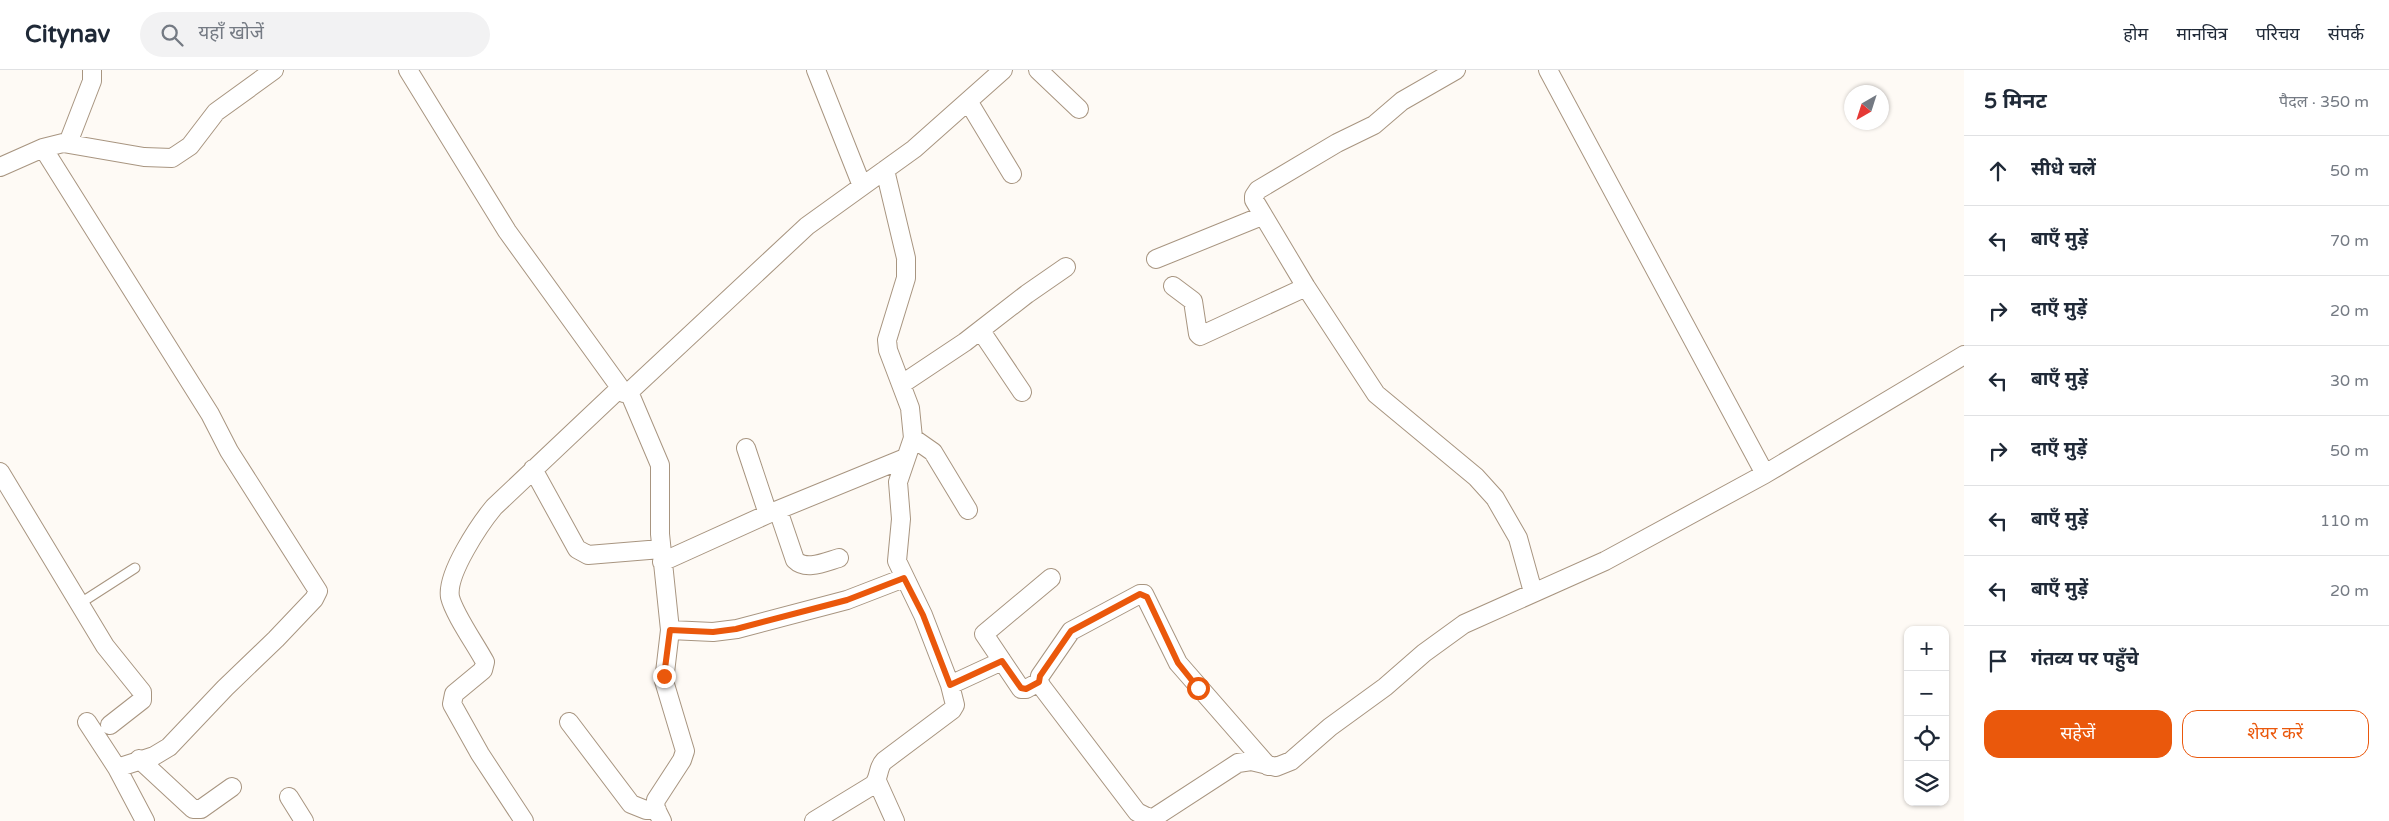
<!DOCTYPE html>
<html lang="hi">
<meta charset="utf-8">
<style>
body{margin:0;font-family:"Varela Round","Noto Sans Devanagari",sans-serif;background:#f2f2f3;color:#1f2937}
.controls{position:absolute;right:15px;bottom:15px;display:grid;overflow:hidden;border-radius:10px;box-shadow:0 1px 4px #0004}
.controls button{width:45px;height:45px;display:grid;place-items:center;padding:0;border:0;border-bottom:1px solid #e0e1e3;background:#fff;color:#1f2937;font:25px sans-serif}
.compass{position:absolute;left:1844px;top:15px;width:45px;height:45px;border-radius:50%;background:#fff;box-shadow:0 1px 4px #0004;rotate:219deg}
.stop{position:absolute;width:15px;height:15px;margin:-11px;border:4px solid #ea580c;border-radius:50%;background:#fff}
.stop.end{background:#ea580c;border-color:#fff;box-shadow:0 1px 5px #0008}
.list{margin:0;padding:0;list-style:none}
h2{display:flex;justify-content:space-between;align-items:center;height:65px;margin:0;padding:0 20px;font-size:21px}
h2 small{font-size:16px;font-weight:400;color:#747a83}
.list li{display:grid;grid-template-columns:32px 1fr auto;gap:15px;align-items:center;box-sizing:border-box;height:70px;padding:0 20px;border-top:1px solid #e0e1e3}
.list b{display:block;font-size:19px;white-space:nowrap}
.list em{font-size:16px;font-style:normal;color:#747a83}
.actions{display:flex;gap:10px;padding:15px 20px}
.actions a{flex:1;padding:11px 0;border:1px solid #ea580c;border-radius:15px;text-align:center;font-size:18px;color:#ea580c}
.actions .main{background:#ea580c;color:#fff}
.icon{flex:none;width:28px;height:28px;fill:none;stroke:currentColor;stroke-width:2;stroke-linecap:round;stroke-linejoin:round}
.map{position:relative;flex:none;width:1964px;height:751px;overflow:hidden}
header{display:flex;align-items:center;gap:30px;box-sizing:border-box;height:70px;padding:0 25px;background:#fff;border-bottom:1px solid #e0e1e3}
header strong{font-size:24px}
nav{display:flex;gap:28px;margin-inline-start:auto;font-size:18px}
.search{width:350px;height:45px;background:#f2f2f3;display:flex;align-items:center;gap:12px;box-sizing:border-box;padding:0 18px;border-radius:28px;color:#747a83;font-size:19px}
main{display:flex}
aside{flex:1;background:#fff}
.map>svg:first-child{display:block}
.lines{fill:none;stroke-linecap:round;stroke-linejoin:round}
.lane-casing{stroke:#a89580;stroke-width:11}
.street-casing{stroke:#a89580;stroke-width:20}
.lane{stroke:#fff;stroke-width:9}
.street{stroke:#fff;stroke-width:18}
.route{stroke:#ea580c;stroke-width:6}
</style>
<header>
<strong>Citynav</strong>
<div class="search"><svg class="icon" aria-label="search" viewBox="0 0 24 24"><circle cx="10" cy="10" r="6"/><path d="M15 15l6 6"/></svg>यहाँ खोजें</div>
<nav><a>होम</a><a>मानचित्र</a><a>परिचय</a><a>संपर्क</a></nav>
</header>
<main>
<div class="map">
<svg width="1964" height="751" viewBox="0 0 1964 751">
<rect width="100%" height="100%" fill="#fefaf5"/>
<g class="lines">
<!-- lane casing -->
<g class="lane-casing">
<path id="lane" d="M 79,534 L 135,498"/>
</g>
<!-- street casing -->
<g class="street-casing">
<path id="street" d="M 408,0 L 507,161 L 624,323 L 629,322 L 807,156 L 914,79 L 1003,0
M 816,0 L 862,116
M 1038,0 L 1079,39
M 1456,0 L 1402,31 L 1374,55 L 1337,73 L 1258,120 L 1254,126 L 1254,130 L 1306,217 L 1376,324 L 1476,407 L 1495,428 L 1518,468 L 1533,522
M 1548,0 L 1765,404
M 968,31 L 1012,104
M 68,73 L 92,11 L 92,0
M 43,78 L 210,344 L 229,381 L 318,521 L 314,529 L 276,569 L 225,618 L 169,677 L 154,686 L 117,698
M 0,97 L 43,78 L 63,73 L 144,87 L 172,88 L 190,76 L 216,42 L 274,0
M 1156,189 L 1262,146
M 1173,216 L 1193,231 L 1198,264 L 1200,266 L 1306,217
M 981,261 L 1022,322
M 902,314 L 965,272 L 1027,224 L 1066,197
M 629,322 L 660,395 L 660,464 L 670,560 L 664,611 L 685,681 L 682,690 L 656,730 L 655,737 L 662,751
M 913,368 L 933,382 L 968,440
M 746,378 L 768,444
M 533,399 L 577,479 L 588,485 L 661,479
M 0,402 L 105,576 L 142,622 L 142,630 L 110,655
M 778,440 L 795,490 C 806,501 825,492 839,488
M 662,492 L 768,444 L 905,388
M 670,560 L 713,562 L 737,559 L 847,530 L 904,508
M 1039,612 L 1026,619 L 1021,619 L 984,564 L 1051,508
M 950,615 L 1002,591
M 87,652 L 117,698 L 145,751
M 569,652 L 631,734 L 646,740 L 657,740
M 139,689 L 193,739 L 201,739 L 232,717
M 1268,696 L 1178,593 L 1144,524 L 1140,524 L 1071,561 L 1040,606 L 1039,612 L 1042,617 L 1137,742 L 1149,748 L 1155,747 L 1238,693 L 1251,691 L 1276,697 L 1291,691 L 1330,657 L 1385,617 L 1424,583 L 1464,554 L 1605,491 L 1765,404 L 1964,285
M 877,711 L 895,751
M 289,727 L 304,751
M 524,751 L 480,684 L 452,634 L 454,624 L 483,600 L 485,592 C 476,575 454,544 450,527 C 446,504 480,454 494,437 L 620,318
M 814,751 L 873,715 C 880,708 877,698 884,691 L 952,640 L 955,635 L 950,615 L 923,545 L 897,491 L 901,449 L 898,412 L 913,368 L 910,338 L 888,280 L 887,270 L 906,208 L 906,188 L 885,100"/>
</g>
<!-- lane -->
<use href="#lane" class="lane"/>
<!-- street -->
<use href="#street" class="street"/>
</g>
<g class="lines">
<!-- route -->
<path class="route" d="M 664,606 L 670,560 L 713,562 L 736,559 L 847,530 L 904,508 L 923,545 L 950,615 L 1002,591 L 1021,618 L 1026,619 L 1039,612 L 1040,606 L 1071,561 L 1140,524 L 1147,527 L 1178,593 L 1198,618"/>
</g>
</svg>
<div class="controls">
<button>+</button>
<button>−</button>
<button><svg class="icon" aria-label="locate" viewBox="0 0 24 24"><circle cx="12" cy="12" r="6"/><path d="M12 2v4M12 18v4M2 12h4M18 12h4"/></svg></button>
<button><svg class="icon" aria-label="layers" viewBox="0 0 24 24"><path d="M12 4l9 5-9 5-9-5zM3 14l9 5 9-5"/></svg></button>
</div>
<svg class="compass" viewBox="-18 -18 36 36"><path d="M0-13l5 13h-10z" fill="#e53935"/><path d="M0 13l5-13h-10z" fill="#747a83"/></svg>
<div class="stop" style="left:1198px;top:618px"></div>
<div class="stop end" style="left:664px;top:606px"></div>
</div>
<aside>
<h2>5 मिनट<small>पैदल · 350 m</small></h2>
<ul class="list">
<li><svg class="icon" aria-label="ahead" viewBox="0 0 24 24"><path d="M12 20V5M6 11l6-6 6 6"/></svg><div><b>सीधे चलें</b></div><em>50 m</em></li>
<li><svg class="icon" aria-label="left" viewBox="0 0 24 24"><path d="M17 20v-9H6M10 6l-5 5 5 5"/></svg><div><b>बाएँ मुड़ें</b></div><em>70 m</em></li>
<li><svg class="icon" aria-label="right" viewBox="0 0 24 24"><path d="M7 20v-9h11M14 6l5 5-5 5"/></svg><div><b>दाएँ मुड़ें</b></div><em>20 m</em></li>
<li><svg class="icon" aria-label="left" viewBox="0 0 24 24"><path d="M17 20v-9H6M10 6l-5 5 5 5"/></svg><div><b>बाएँ मुड़ें</b></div><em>30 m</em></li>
<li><svg class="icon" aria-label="right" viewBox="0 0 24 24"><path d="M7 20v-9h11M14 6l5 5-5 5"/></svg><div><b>दाएँ मुड़ें</b></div><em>50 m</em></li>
<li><svg class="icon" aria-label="left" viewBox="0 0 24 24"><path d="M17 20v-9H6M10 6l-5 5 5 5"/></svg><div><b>बाएँ मुड़ें</b></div><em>110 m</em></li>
<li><svg class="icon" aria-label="left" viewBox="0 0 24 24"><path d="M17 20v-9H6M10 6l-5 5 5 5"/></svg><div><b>बाएँ मुड़ें</b></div><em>20 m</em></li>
<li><svg class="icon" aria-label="arrive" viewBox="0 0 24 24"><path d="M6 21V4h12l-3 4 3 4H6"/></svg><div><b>गंतव्य पर पहुँचे</b></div></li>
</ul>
<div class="actions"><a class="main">सहेजें</a><a>शेयर करें</a></div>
</aside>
</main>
